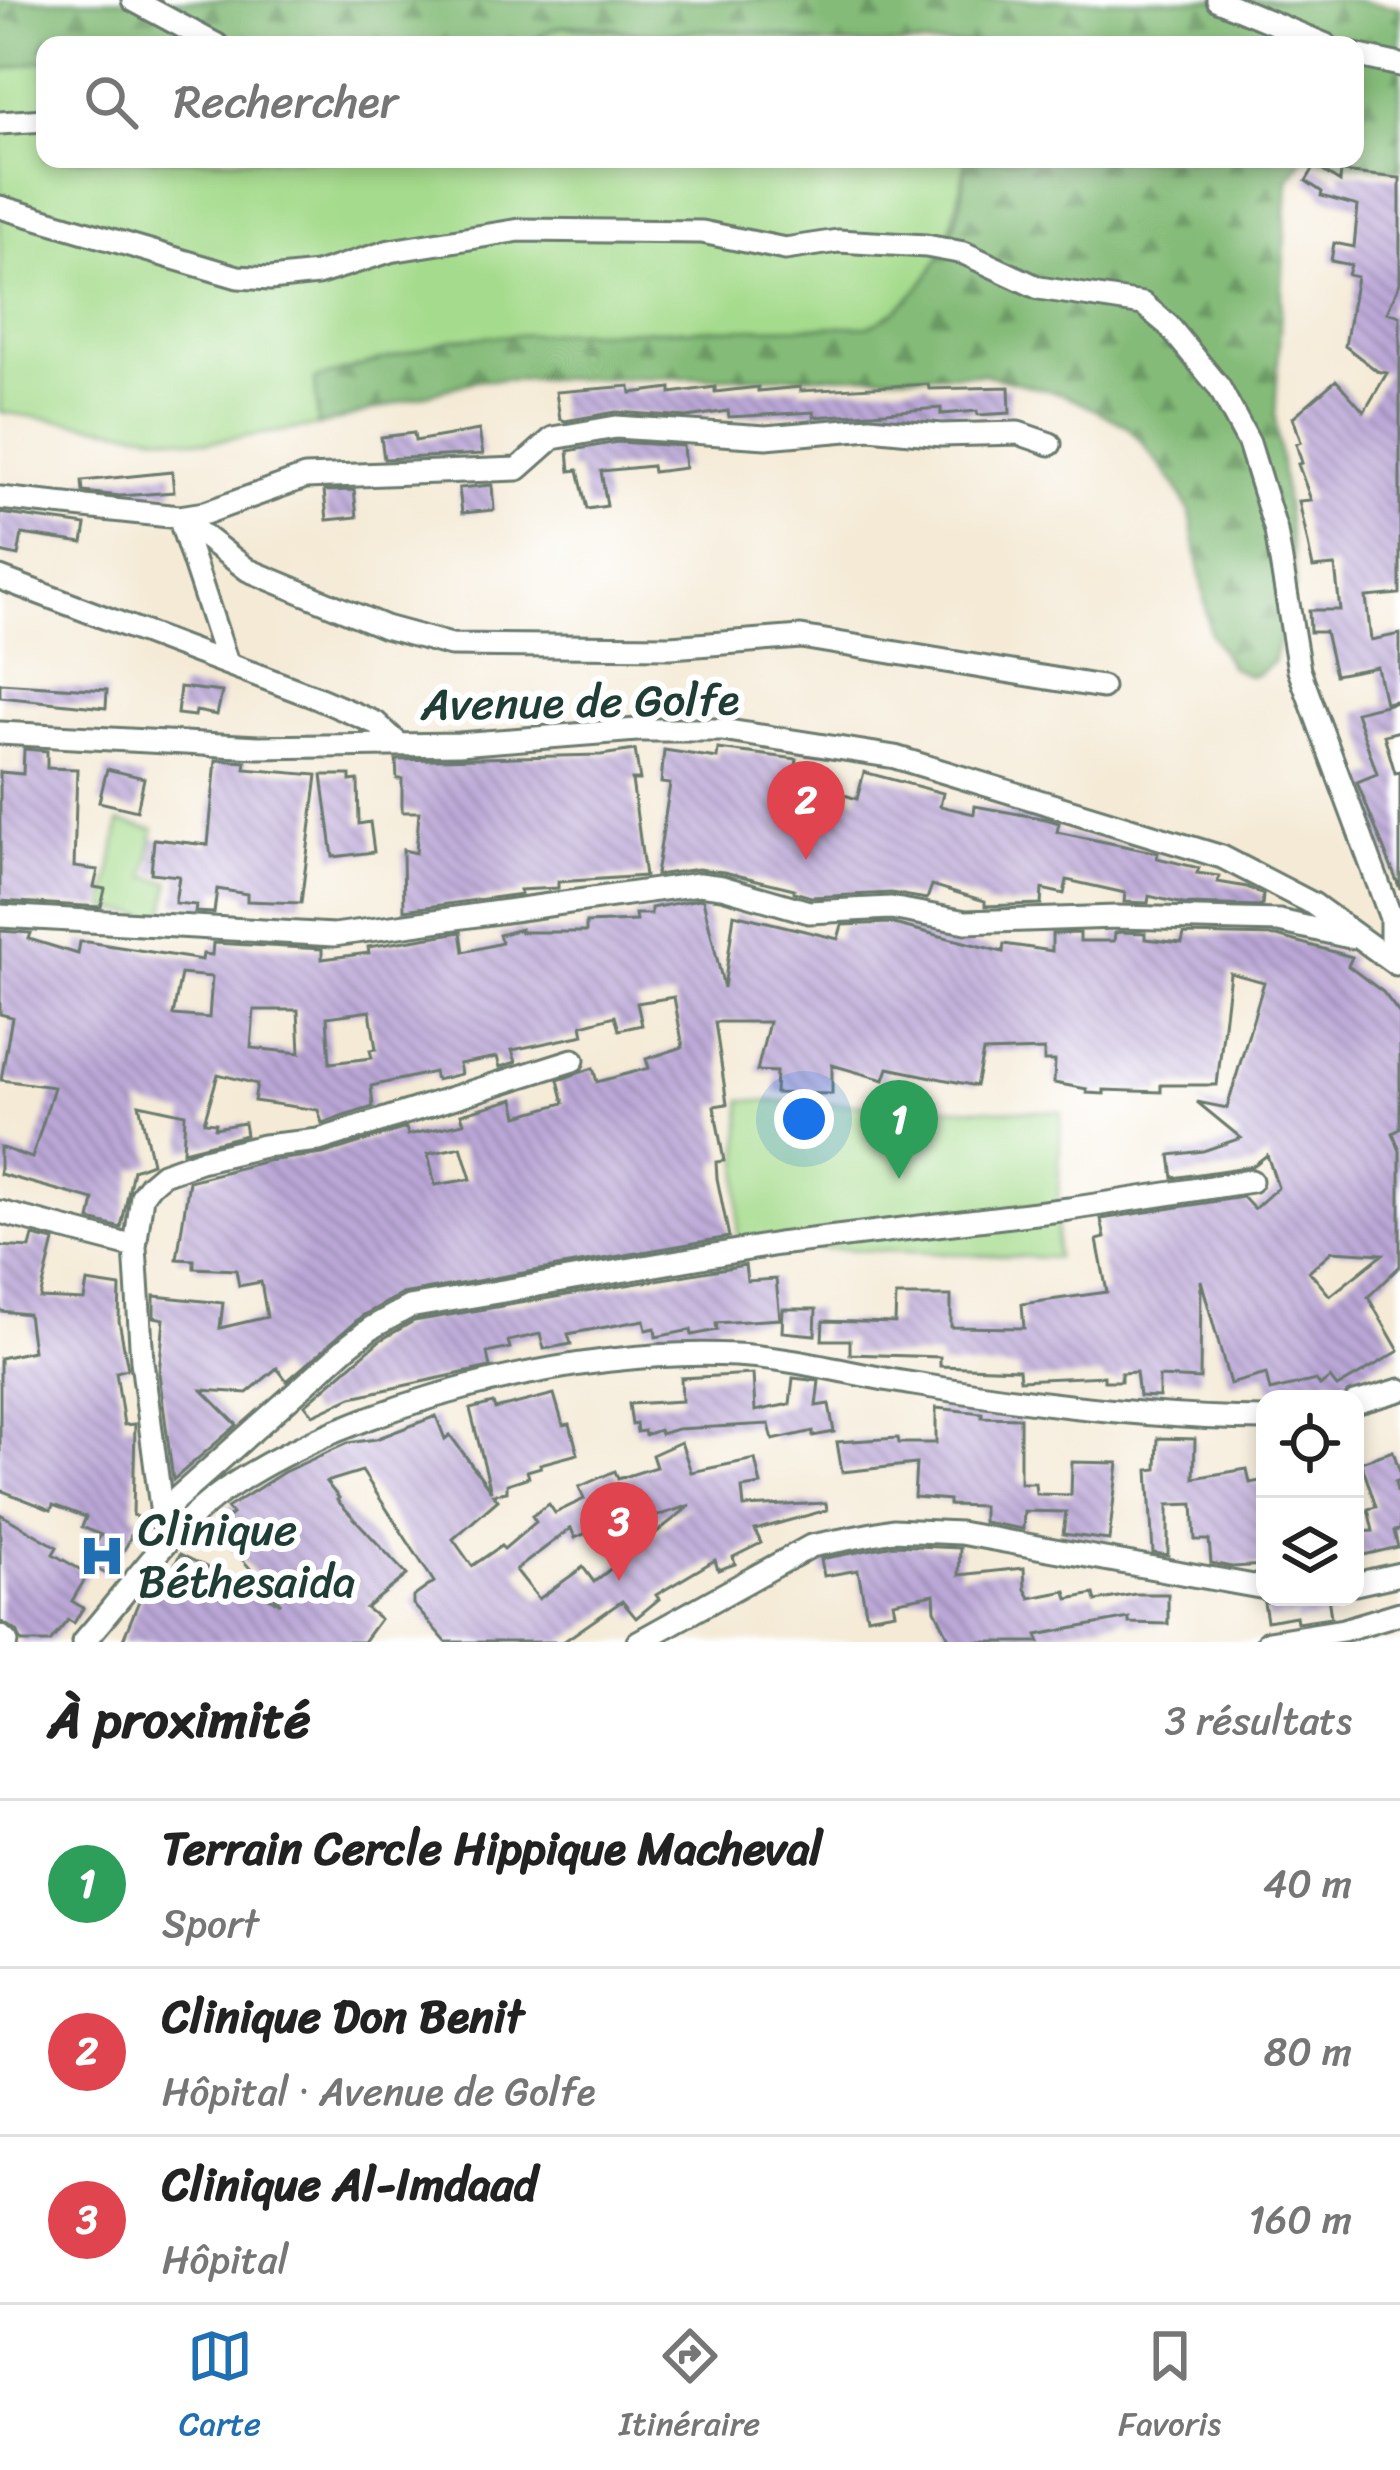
<!DOCTYPE html>
<html lang="fr">
<meta charset="utf-8">
<style>
body{margin:0;font-family:Sriracha,sans-serif;background:#f2f2f2;color:#222}
.controls{position:absolute;right:36px;bottom:36px;display:grid;overflow:hidden;border-radius:24px;box-shadow:0 6px 18px #0003}
.controls button{width:108px;height:108px;display:grid;place-items:center;padding:0;border:0;border-bottom:3px solid #e0e0e0;background:#fff;color:#222;font:60px sans-serif}
.you{position:absolute;left:804px;top:1119px;width:42px;height:42px;margin:-30px;border:9px solid #fff;border-radius:50%;background:#1a73e8;box-shadow:0 0 0 18px #1a73e833}
.badge{display:grid;place-items:center;width:78px;height:78px;border-radius:50%;background:#1f6fb2;color:#fff;font-size:39px;font-weight:700}
.pin{position:absolute;translate:-50% -99px;filter:drop-shadow(0 3px 6px #0008)}
.pin::after{content:'';position:absolute;top:63px;width:42px;height:36px;background:inherit;clip-path:polygon(0 0,100% 0,50% 100%)}
.list{margin:0;padding:0;list-style:none}
h2{display:flex;justify-content:space-between;align-items:center;height:156px;margin:0;padding:0 48px;font-size:51px}
h2 small{font-size:39px;font-weight:400;color:#767676}
.list li{display:grid;grid-template-columns:78px 1fr auto;gap:36px;align-items:center;box-sizing:border-box;height:168px;padding:0 48px;border-top:3px solid #e0e0e0}
.list b{display:block;font-size:45px;white-space:nowrap}
.list p{margin:0;font-size:39px;white-space:nowrap;color:#767676}
.list em{font-size:39px;font-style:normal;color:#767676}
.icon{flex:none;width:66px;height:66px;fill:none;stroke:currentColor;stroke-width:2;stroke-linecap:round;stroke-linejoin:round}
.map{position:relative;flex:none;width:1400px;height:1642px;overflow:hidden}
.search{position:absolute;background:#fff;box-shadow:0 6px 18px #0003;left:36px;right:36px;top:36px;height:132px;display:flex;align-items:center;gap:30px;box-sizing:border-box;padding:0 42px;border-radius:24px;color:#767676;font-size:45px}
.sheet{height:660px;background:#fff}
nav{display:flex;justify-content:space-around;align-items:center;box-sizing:border-box;height:168px;border-top:3px solid #e0e0e0;background:#fff;font-size:33px;color:#767676}
nav a{display:grid;justify-items:center;gap:6px}
nav .on{color:#1f6fb2}
.map>svg:first-child{display:block}
.green{fill:#a5db8c;stroke:#628c60;stroke-width:3}
.forest{fill:url(#forest-firs);stroke:#527c56;stroke-width:3}
.building{fill:url(#building-back-hatch);fill-rule:evenodd}
.lines{fill:none;stroke-linecap:round;stroke-linejoin:round}
.street-casing{stroke:#6a7a6d;stroke-width:27}
.street{stroke:#fff;stroke-width:21}
.labels{text-anchor:middle;dominant-baseline:central;stroke-width:12;stroke-linejoin:round;paint-order:stroke}
.street-label{font-size:45px;fill:#1f3d34;stroke:#fff}
.poi-label{font-size:45px;fill:#1f3d34;stroke:#fff;text-anchor:start}
</style>
<div class="map">
<svg width="1400" height="1642" viewBox="0 0 1400 1642">
<defs>
<pattern id="forest-firs" width="22" height="20" patternUnits="userSpaceOnUse" patternTransform="scale(3)"><rect width="22" height="20" fill="#84bb78"/><path d="M5 1l3.5 6h-7zM16 11l3.5 6h-7z" fill="#6b9963"/></pattern>
<pattern id="building-back-hatch" width="6" height="6" patternUnits="userSpaceOnUse" patternTransform="scale(3)"><rect width="6" height="6" fill="#bba7d7"/><path d="M-1 5l2 2M0 0l6 6M5-1l2 2" fill="none" stroke="#9789af"/></pattern>
</defs>
<rect width="100%" height="100%" fill="#fff"/>
<filter id="ink" filterUnits="userSpaceOnUse"><feTurbulence type="fractalNoise" baseFrequency=".00833" numOctaves="2"/><feDisplacementMap in="SourceGraphic" scale="24" xChannelSelector="R" yChannelSelector="G"/><feConvolveMatrix kernelMatrix="1 2 1 2 8 2 1 2 1" color-interpolation-filters="sRGB"/></filter>
<filter id="wash" filterUnits="userSpaceOnUse"><feTurbulence type="fractalNoise" baseFrequency=".004" numOctaves="4" result="noise"/><feDisplacementMap in="SourceGraphic" scale="48" xChannelSelector="R" yChannelSelector="G"/><feGaussianBlur stdDeviation="2.7" result="paint"/><feColorMatrix in="noise" values="0 0 0 0 0 0 0 0 0 0 0 0 0 0 0 0 0 1.4 0 .05"/><feComposite in="paint" operator="in"/></filter>
<g filter="url(#wash)">
<rect width="100%" height="100%" fill="#f4ead6"/>
<!-- green -->
<path class="green" d="M 563,27 L 662,35 L 700,30 L 754,33 L 826,45 L 533,45 L 540,34 Z
M 45,60 L 45,159 L 964,159 L 965,165 C 954,229 935,300 869,326 L 563,332 L 316,379 L 318,426 L 208,442 L 0,412 L 0,71 Z
M 119,822 L 154,829 L 146,877 L 170,882 L 164,918 L 105,908 Z
M 742,1100 L 1061,1112 L 1056,1258 L 737,1245 Z"/>
<!-- forest -->
<path class="forest" d="M 0,0 L 1350,0 L 1400,7 L 1400,170 L 1306,159 L 1355,159 L 1355,45 L 826,45 C 787,35 745,30 704,30 C 689,30 673,36 657,35 C 621,33 557,9 532,45 L 45,45 L 45,60 L 0,70 Z
M 964,159 L 1304,159 L 1288,180 L 1275,417 L 1296,585 L 1273,662 L 1258,674 L 1249,676 L 1231,667 L 1210,633 L 1190,512 L 1176,486 L 1139,439 L 1125,425 L 1063,394 L 983,374 L 478,380 L 318,426 L 315,379 L 454,339 L 563,332 L 868,326 C 925,304 970,219 964,159 Z"/>
<g id="blocks">
<!-- building -->
<path class="building" d="M 1315,166 L 1340,182 L 1341,172 L 1400,178 L 1400,283 L 1387,312 L 1400,316 L 1400,594 L 1366,597 L 1371,640 L 1400,634 L 1400,700 L 1385,703 L 1377,667 L 1335,675 L 1325,632 L 1310,632 L 1309,610 L 1340,610 L 1335,566 L 1313,568 L 1299,501 L 1311,500 L 1298,464 L 1302,463 L 1296,444 L 1301,442 L 1293,417 L 1336,380 L 1364,412 L 1387,373 L 1377,371 L 1345,346 L 1357,277 L 1348,275 L 1351,265 L 1331,261 L 1334,243 L 1354,247 L 1358,206 L 1321,196 L 1322,192 L 1306,181 Z
M 928,384 L 929,389 L 1009,387 L 1010,413 L 978,415 L 977,411 L 941,414 L 941,408 L 814,417 L 814,412 L 729,417 L 728,411 L 687,417 L 616,412 L 565,421 L 560,419 L 556,392 L 630,386 L 631,393 L 671,388 L 671,393 L 715,387 L 715,392 L 758,387 L 758,391 L 800,387 L 800,391 Z
M 479,430 L 483,454 L 384,459 L 381,437 L 414,433 L 415,441 Z
M 617,442 L 683,446 L 685,468 L 653,472 L 652,466 L 601,471 L 607,506 L 587,509 L 578,470 L 570,471 L 568,451 Z
M 172,472 L 174,492 L 120,496 L 83,492 L 82,481 Z
M 492,485 L 494,510 L 462,513 L 459,488 Z
M 354,490 L 357,517 L 327,520 L 324,491 Z
M 0,513 L 86,525 L 83,543 L 22,534 L 18,556 L 0,552 Z
M 0,683 L 107,690 L 106,708 L 0,697 Z
M 180,687 L 222,692 L 217,715 L 196,711 L 195,716 L 177,714 Z
M 1397,702 L 1400,731 L 1384,735 L 1395,773 L 1400,772 L 1400,889 L 1357,782 L 1377,774 L 1356,712 Z
M 24,749 L 47,751 L 47,768 L 77,769 L 74,867 L 98,870 L 94,887 L 105,889 L 101,907 L 0,901 L 0,772 L 23,774 Z
M 718,749 L 797,759 L 791,799 L 830,807 L 835,792 L 857,799 L 864,772 L 943,793 L 940,806 L 974,814 L 975,806 L 1046,819 L 1059,823 L 1057,832 L 1158,853 L 1157,858 L 1199,868 L 1197,873 L 1219,876 L 1218,882 L 1247,887 L 1263,895 L 1262,906 L 1183,904 L 1149,896 L 1148,903 L 1124,902 L 1125,893 L 1067,880 L 1064,894 L 1042,889 L 1041,904 L 985,906 L 985,901 L 932,885 L 927,899 L 891,893 L 811,897 L 794,892 L 794,889 L 724,872 L 698,869 L 656,875 L 670,784 L 661,783 L 664,750 L 717,758 Z
M 635,750 L 640,780 L 632,780 L 645,876 L 558,882 L 558,888 L 520,890 L 521,894 L 404,910 L 403,850 L 416,853 L 419,812 L 402,812 L 402,779 L 397,779 L 396,760 L 601,755 Z
M 216,760 L 246,762 L 245,769 L 317,775 L 301,903 L 247,901 L 247,894 L 217,889 L 214,913 L 195,912 L 196,905 L 175,903 L 179,876 L 151,873 L 154,839 L 208,845 Z
M 107,769 L 144,778 L 137,811 L 99,802 Z
M 322,775 L 350,775 L 350,781 L 358,780 L 359,824 L 370,822 L 374,852 L 333,857 Z
M 699,899 L 703,900 L 724,988 L 734,914 L 838,939 L 842,925 L 890,923 L 1003,952 L 1004,944 L 1052,951 L 1052,934 L 1080,933 L 1080,941 L 1114,941 L 1115,933 L 1121,932 L 1145,933 L 1145,939 L 1182,943 L 1184,934 L 1277,936 L 1352,957 L 1348,966 L 1383,992 L 1400,1014 L 1400,1129 L 1393,1133 L 1400,1151 L 1400,1266 L 1368,1297 L 1399,1351 L 1337,1387 L 1330,1378 L 1320,1386 L 1316,1380 L 1270,1391 L 1266,1374 L 1230,1384 L 1201,1280 L 1200,1379 L 1159,1377 L 1159,1397 L 1139,1396 L 1136,1372 L 1121,1373 L 1121,1381 L 1104,1381 L 1104,1376 L 1020,1380 L 1019,1369 L 940,1366 L 940,1357 L 850,1354 L 850,1340 L 822,1340 L 823,1321 L 895,1323 L 896,1296 L 951,1296 L 951,1327 L 1024,1328 L 1022,1304 L 1107,1292 L 1097,1240 L 1105,1238 L 1101,1219 L 1243,1197 L 1254,1209 L 1278,1187 L 1267,1155 L 1253,1166 L 1173,1178 L 1170,1155 L 1203,1151 L 1241,1138 L 1197,1102 L 1227,1108 L 1264,982 L 1230,973 L 1217,1085 L 1161,1085 L 1161,1092 L 1104,1090 L 1104,1094 L 1087,1093 L 1087,1089 L 1054,1083 L 1055,1061 L 1044,1061 L 1044,1050 L 983,1052 L 976,1086 L 888,1068 L 884,1080 L 832,1065 L 832,1094 L 775,1093 L 776,1072 L 757,1071 L 769,1022 L 715,1022 L 727,1104 L 714,1106 L 724,1161 L 716,1162 L 717,1178 L 729,1237 L 402,1294 L 362,1316 L 287,1381 L 277,1368 L 247,1393 L 202,1390 L 237,1425 L 173,1480 L 159,1373 L 164,1319 L 154,1317 L 154,1296 L 223,1303 L 220,1328 L 267,1317 L 261,1282 L 239,1286 L 236,1270 L 194,1268 L 194,1260 L 177,1259 L 189,1181 L 267,1161 L 323,1154 L 406,1128 L 408,1135 L 464,1123 L 461,1114 L 514,1099 L 518,1116 L 564,1103 L 558,1080 L 593,1068 L 597,1082 L 649,1068 L 646,1059 L 683,1047 L 674,997 L 637,1003 L 642,1025 L 619,1030 L 615,1016 L 582,1025 L 584,1035 L 512,1050 L 516,1062 L 500,1067 L 497,1057 L 459,1064 L 461,1074 L 436,1080 L 434,1072 L 371,1086 L 373,1107 L 322,1123 L 318,1110 L 254,1101 L 257,1084 L 218,1074 L 204,1122 L 216,1123 L 215,1128 L 244,1123 L 246,1135 L 183,1151 L 185,1114 L 139,1104 L 152,1163 L 133,1170 L 121,1228 L 90,1220 L 94,1200 L 0,1174 L 0,1147 L 32,1158 L 54,1087 L 1,1080 L 12,1017 L 0,1014 L 0,931 L 31,933 L 29,939 L 78,954 L 80,942 L 88,942 L 202,960 L 203,954 L 212,955 L 213,943 L 322,949 L 322,959 L 369,953 L 368,947 L 461,932 L 464,952 L 502,943 L 499,935 L 521,929 L 521,932 L 586,932 L 586,923 L 636,921 L 635,914 L 651,914 L 651,908 ZM 181,974 L 212,977 L 209,1018 L 173,1015 ZM 254,1010 L 298,1010 L 300,1053 L 251,1048 ZM 370,1011 L 376,1049 L 370,1050 L 372,1058 L 330,1063 L 327,1017 ZM 461,1147 L 471,1179 L 435,1185 L 428,1154 ZM 1332,1251 L 1383,1254 L 1330,1296 L 1309,1271 Z
M 33,1236 L 54,1241 L 40,1298 L 84,1300 L 87,1282 L 120,1287 L 119,1321 L 128,1369 L 116,1372 L 124,1425 L 135,1424 L 133,1515 L 138,1517 L 127,1545 L 108,1575 L 85,1562 L 101,1535 L 82,1527 L 86,1517 L 53,1505 L 51,1510 L 0,1490 L 0,1358 L 33,1351 L 28,1314 L 0,1311 L 0,1246 L 30,1248 Z
M 745,1265 L 747,1281 L 776,1279 L 780,1319 L 716,1323 L 717,1330 L 692,1335 L 691,1330 L 656,1337 L 655,1328 L 646,1330 L 644,1320 L 568,1334 L 571,1344 L 544,1349 L 540,1334 L 508,1341 L 510,1348 L 487,1353 L 490,1367 L 352,1397 L 313,1415 L 305,1405 L 379,1341 L 414,1321 Z
M 783,1309 L 816,1309 L 815,1335 L 782,1332 Z
M 753,1374 L 755,1411 L 790,1404 L 793,1378 L 819,1381 L 816,1406 L 829,1404 L 834,1432 L 813,1436 L 813,1431 L 773,1440 L 769,1424 L 677,1429 L 661,1434 L 659,1430 L 645,1435 L 644,1431 L 637,1432 L 636,1424 L 632,1425 L 629,1404 L 682,1401 L 681,1378 Z
M 554,1394 L 563,1425 L 570,1424 L 578,1454 L 540,1464 L 541,1467 L 527,1471 L 529,1477 L 507,1484 L 507,1492 L 493,1494 L 498,1500 L 453,1539 L 472,1566 L 501,1546 L 504,1549 L 536,1522 L 532,1516 L 549,1504 L 555,1513 L 584,1499 L 579,1487 L 615,1471 L 618,1479 L 656,1467 L 652,1455 L 681,1442 L 691,1472 L 755,1459 L 761,1485 L 742,1488 L 744,1507 L 826,1503 L 827,1510 L 755,1530 L 761,1543 L 733,1557 L 735,1564 L 718,1570 L 715,1560 L 656,1595 L 659,1599 L 636,1618 L 622,1601 L 563,1642 L 446,1642 L 413,1604 L 413,1597 L 434,1582 L 362,1471 L 326,1482 L 339,1498 L 337,1500 L 407,1575 L 366,1608 L 380,1619 L 363,1642 L 122,1642 L 141,1596 L 157,1580 L 164,1588 L 180,1554 L 281,1604 L 215,1528 L 232,1514 L 227,1508 L 284,1472 L 348,1443 L 376,1439 L 436,1416 L 445,1439 L 450,1435 L 491,1491 L 470,1409 L 493,1403 L 495,1409 ZM 691,1505 L 594,1582 L 583,1567 L 539,1599 L 516,1570 L 571,1528 L 575,1538 L 602,1526 L 604,1533 Z
M 936,1408 L 982,1413 L 982,1417 L 1020,1418 L 1020,1483 L 1035,1483 L 1036,1494 L 1071,1495 L 1072,1462 L 1118,1463 L 1109,1540 L 1063,1534 L 1066,1512 L 1024,1511 L 1023,1529 L 983,1522 L 983,1506 L 949,1505 L 949,1500 L 914,1497 L 916,1464 L 842,1472 L 837,1442 L 898,1438 L 899,1443 L 936,1443 Z
M 1158,1438 L 1195,1439 L 1194,1478 L 1247,1469 L 1250,1483 L 1265,1480 L 1265,1565 L 1232,1567 L 1211,1563 L 1209,1540 L 1195,1540 L 1193,1504 L 1168,1505 L 1168,1555 L 1153,1553 L 1148,1470 L 1157,1469 Z
M 1393,1451 L 1400,1472 L 1400,1480 L 1395,1482 L 1400,1503 L 1400,1530 L 1394,1531 L 1398,1547 L 1355,1557 L 1355,1532 L 1373,1531 L 1368,1509 L 1376,1507 L 1361,1462 Z
M 0,1514 L 57,1547 L 53,1554 L 88,1574 L 72,1601 L 83,1608 L 74,1623 L 68,1620 L 50,1642 L 22,1642 L 17,1631 L 0,1621 Z
M 894,1545 L 960,1548 L 959,1575 L 1024,1568 L 1025,1589 L 1030,1598 L 1066,1591 L 1068,1599 L 1094,1594 L 1096,1601 L 1135,1594 L 1168,1594 L 1168,1624 L 1129,1623 L 1129,1618 L 1037,1635 L 1040,1642 L 951,1642 L 935,1610 L 934,1594 L 893,1602 L 895,1612 L 867,1617 L 858,1570 L 824,1576 L 821,1559 Z
M 1285,1597 L 1328,1597 L 1331,1617 L 1297,1622 L 1296,1616 L 1267,1621 L 1264,1603 Z"/>
</g>
</g>
<g filter="url(#ink)">
<use href="#blocks" fill-opacity="0" stroke="#6a7a6d" stroke-width="3"/>
<g class="lines">
<!-- street casing -->
<g class="street-casing">
<path id="street" d="M 133,0 L 217,45
M 1218,0 L 1326,45
M 1355,55 L 1400,65
M 0,123 L 45,120
M 0,207 L 238,277 L 270,279 L 317,274 L 390,251 L 520,230 L 702,232 L 785,249 L 838,241 L 926,246 L 964,253 L 1039,288 L 1143,304 L 1168,325 L 1219,387 L 1249,443 L 1276,531 L 1299,670 L 1391,918 L 1391,959
M 0,498 L 179,517 L 205,513 L 305,477 L 518,469 L 553,438 L 616,427 L 766,437 L 870,428 L 941,435 L 1018,433 L 1050,444
M 179,517 L 248,570 L 385,627 L 451,645 L 671,647 L 801,637 L 1102,687
M 179,517 L 227,663
M 0,578 L 315,697 L 376,723 L 400,745
M 0,733 L 258,747 L 459,744 L 637,730 L 722,730 L 895,757 L 1222,857 L 1313,904 L 1396,964
M 0,916 L 334,935 L 699,884 L 722,887 L 809,912 L 891,908 L 966,922 L 1117,917 L 1279,921 L 1350,937
M 0,1212 L 135,1247
M 1355,1403 L 1400,1390
M 164,1516 L 175,1500 L 348,1346 L 371,1328 L 409,1307 L 778,1244 L 1069,1209 L 1251,1181
M 163,1523 L 142,1361 L 135,1247 L 142,1196 L 150,1185 L 163,1174 L 200,1161 L 264,1146 L 319,1140 L 573,1060
M 1355,1584 L 1400,1574
M 0,1636 L 7,1642
M 83,1642 C 129,1591 167,1530 225,1490 C 353,1402 580,1347 735,1355 C 795,1358 854,1375 914,1384 C 1029,1403 1148,1418 1265,1419
M 638,1642 L 811,1546 L 893,1530 L 960,1533 L 1265,1588
M 1268,1642 L 1343,1630 L 1400,1613"/>
</g>
<!-- street -->
<use href="#street" class="street"/>
</g>
</g>
<!-- icons -->
<defs>
<g id="hospital-bare" transform="scale(3.6)"><path d="M-5-5h3v3.5h4V-5h3V5h-3V1.5h-4V5h-3Z" fill="#1f6fb2" stroke="#fff" stroke-width="2.5" paint-order="stroke"/></g>
</defs>
<g fill-rule="evenodd">
<use href="#hospital-bare" x="102" y="1556"/>
</g>
<g class="labels">
<!-- street labels -->
<g class="street-label">
<text transform="translate(580 702) rotate(-1)">Avenue de Golfe</text>
</g>
<!-- poi labels -->
<g class="poi-label">
<text x="138" y="1530">Clinique<tspan x="138" dy="52">Béthesaida</tspan></text>
</g>
</g>
</svg>
<div class="controls">
<button><svg class="icon" aria-label="locate" viewBox="0 0 24 24"><circle cx="12" cy="12" r="6"/><path d="M12 2v4M12 18v4M2 12h4M18 12h4"/></svg></button>
<button><svg class="icon" aria-label="layers" viewBox="0 0 24 24"><path d="M12 4l9 5-9 5-9-5zM3 14l9 5 9-5"/></svg></button>
</div>
<div class="you"></div>
<div class="pin badge" style="left:899px;top:1179px;background:#2e9e5b">1</div>
<div class="pin badge" style="left:806px;top:860px;background:#e0444e">2</div>
<div class="pin badge" style="left:619px;top:1581px;background:#e0444e">3</div>
<div class="search"><svg class="icon" aria-label="search" viewBox="0 0 24 24"><circle cx="10" cy="10" r="6"/><path d="M15 15l6 6"/></svg>Rechercher</div>
</div>
<section class="sheet">
<h2>À proximité<small>3 résultats</small></h2>
<ul class="list">
<li><span class="badge" style="background:#2e9e5b">1</span><div><b>Terrain Cercle Hippique Macheval</b><p>Sport</p></div><em>40 m</em></li>
<li><span class="badge" style="background:#e0444e">2</span><div><b>Clinique Don Benit</b><p>Hôpital · Avenue de Golfe</p></div><em>80 m</em></li>
<li><span class="badge" style="background:#e0444e">3</span><div><b>Clinique Al-Imdaad</b><p>Hôpital</p></div><em>160 m</em></li>
</ul>
</section>
<nav>
<a class="on"><svg class="icon" aria-label="map" viewBox="0 0 24 24"><path d="M3 6l6-2 6 2 6-2v14l-6 2-6-2-6 2zM9 4v14M15 6v14"/></svg>Carte</a>
<a><svg class="icon" aria-label="directions" viewBox="0 0 24 24"><path d="M12 3l9 9-9 9-9-9zM9 14v-3h6M13 9l2 2-2 2"/></svg>Itinéraire</a>
<a><svg class="icon" aria-label="saved" viewBox="0 0 24 24"><path d="M7 4h10v16l-5-4-5 4z"/></svg>Favoris</a>
</nav>
